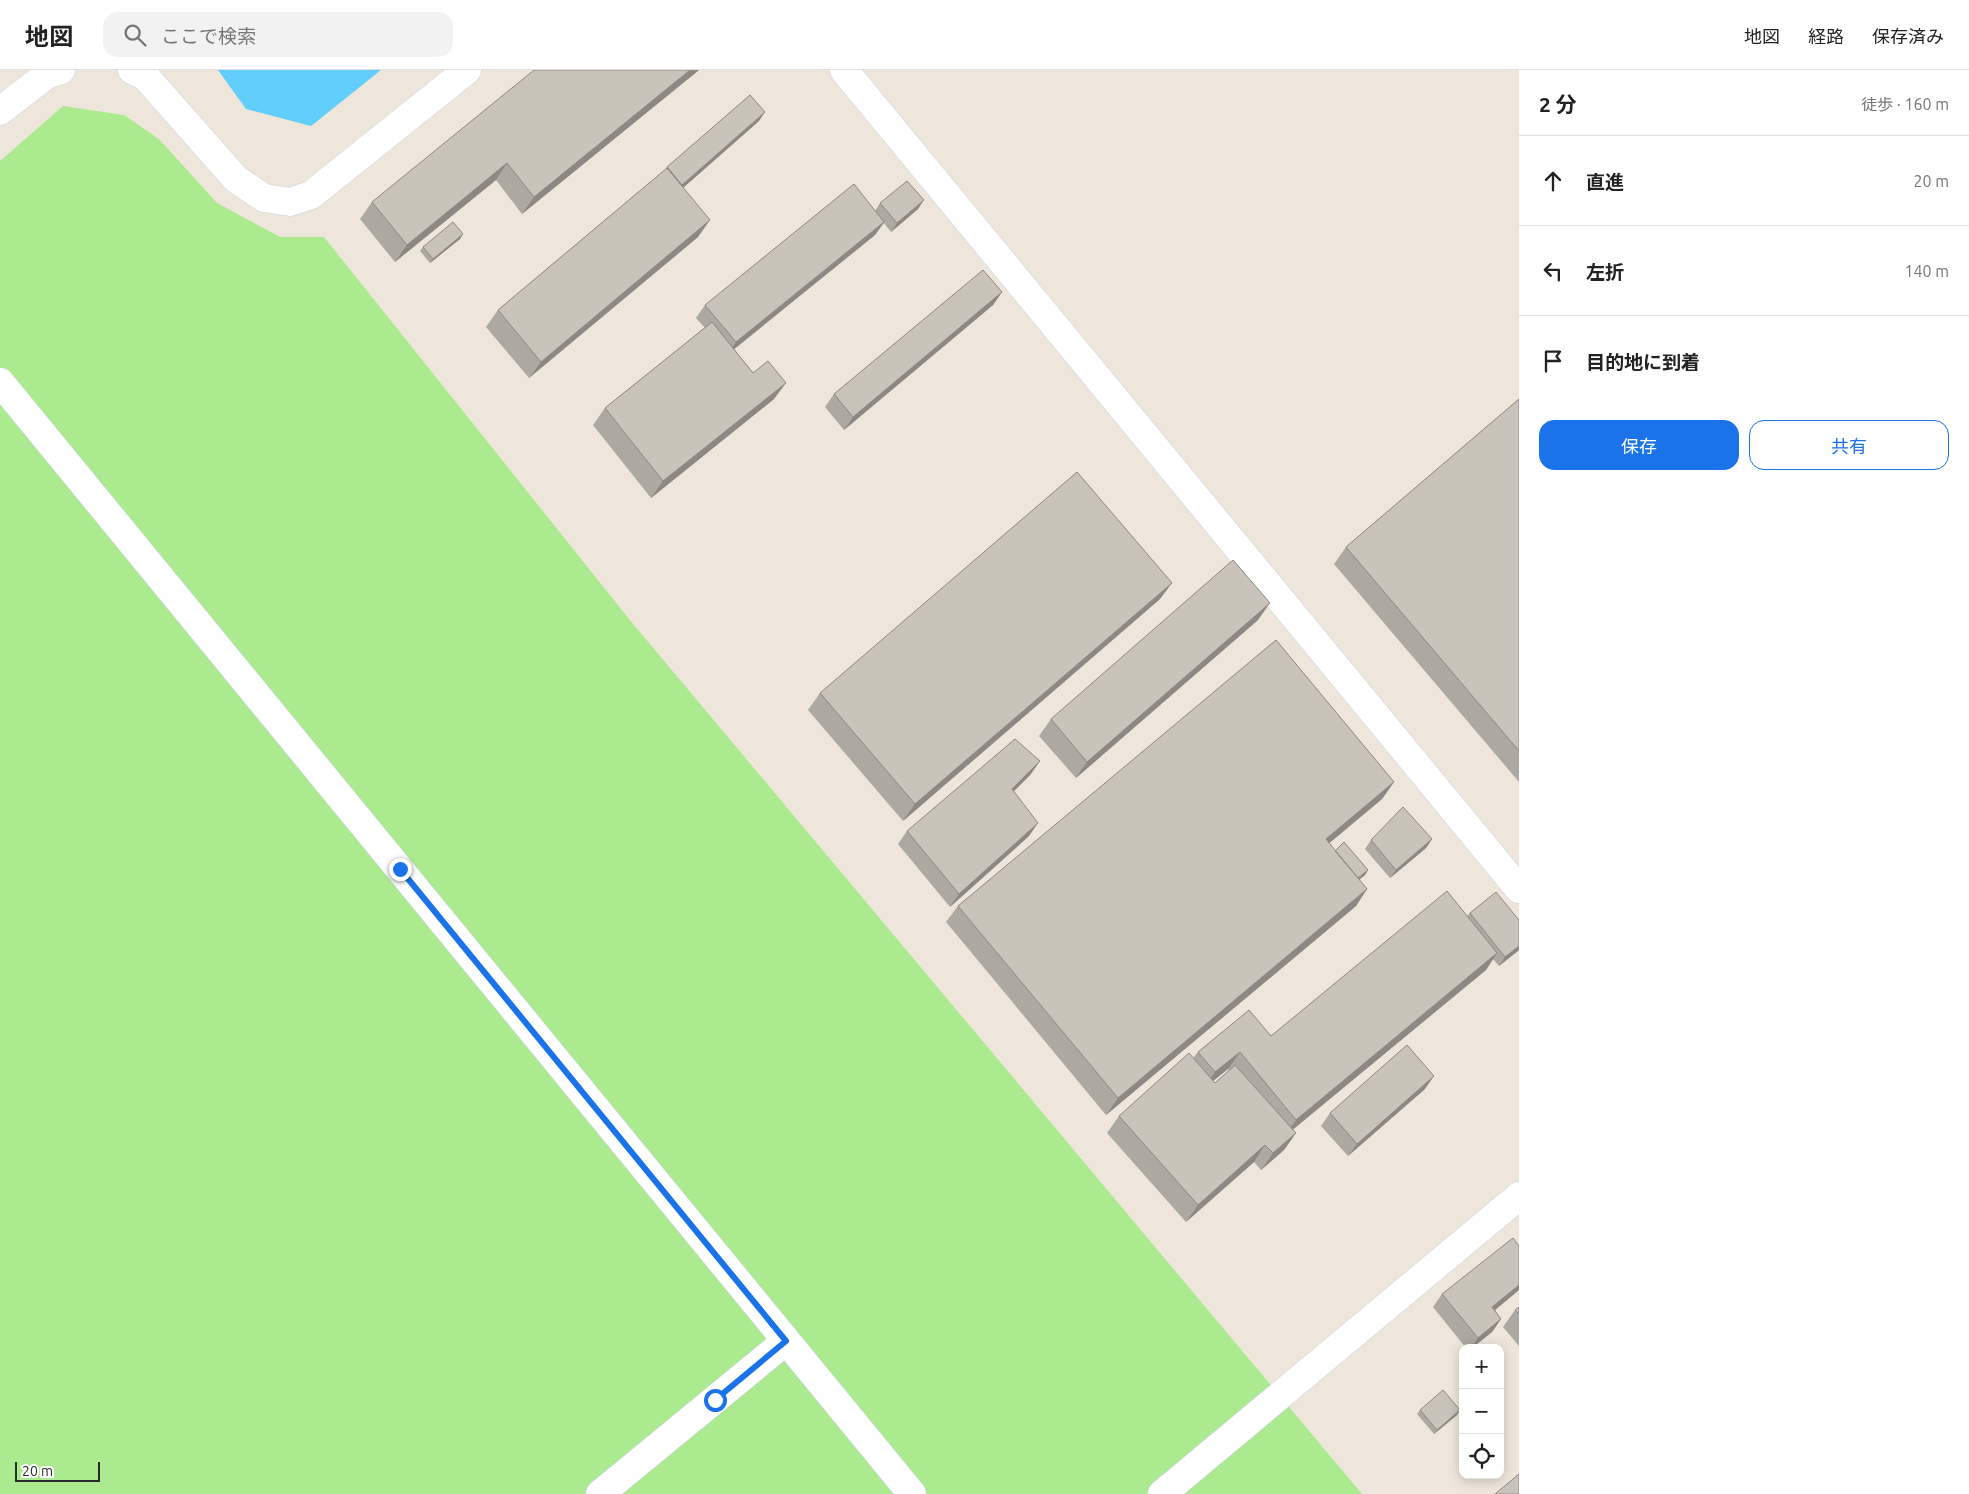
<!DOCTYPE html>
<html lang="ja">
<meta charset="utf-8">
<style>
body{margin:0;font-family:Ubuntu,"Noto Sans JP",sans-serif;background:#f2f2f2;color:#222}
.controls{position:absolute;right:15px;bottom:15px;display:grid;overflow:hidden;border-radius:10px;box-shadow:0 2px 12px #0003}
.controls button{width:45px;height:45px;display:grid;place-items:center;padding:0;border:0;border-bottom:1px solid #e0e0e0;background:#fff;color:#222;font:25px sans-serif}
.scale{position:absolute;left:15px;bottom:12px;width:85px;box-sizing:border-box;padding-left:5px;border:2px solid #2a2a2a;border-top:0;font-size:14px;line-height:18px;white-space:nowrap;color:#2a2a2a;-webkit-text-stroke:4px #fff;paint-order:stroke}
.stop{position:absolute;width:15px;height:15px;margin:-11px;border:4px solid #1a73e8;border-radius:50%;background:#fff}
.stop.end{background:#1a73e8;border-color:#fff;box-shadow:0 1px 5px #0008}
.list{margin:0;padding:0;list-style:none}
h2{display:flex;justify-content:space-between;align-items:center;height:65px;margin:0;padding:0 20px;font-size:21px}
h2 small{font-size:16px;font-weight:400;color:#767676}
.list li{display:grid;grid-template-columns:32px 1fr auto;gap:15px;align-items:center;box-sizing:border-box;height:90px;padding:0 20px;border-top:1px solid #e0e0e0}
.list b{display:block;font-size:19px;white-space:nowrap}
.list em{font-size:16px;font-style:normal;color:#767676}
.actions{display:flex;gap:10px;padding:15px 20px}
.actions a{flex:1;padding:11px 0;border:1px solid #1a73e8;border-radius:15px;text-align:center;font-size:18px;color:#1a73e8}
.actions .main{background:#1a73e8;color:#fff}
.icon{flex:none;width:28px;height:28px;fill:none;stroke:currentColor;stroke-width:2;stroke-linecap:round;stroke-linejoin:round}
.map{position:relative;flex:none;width:1519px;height:1424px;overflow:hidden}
header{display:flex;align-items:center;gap:30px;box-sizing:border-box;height:70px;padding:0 25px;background:#fff;border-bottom:1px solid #e0e0e0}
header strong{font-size:24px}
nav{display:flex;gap:28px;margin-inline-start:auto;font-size:18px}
.search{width:350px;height:45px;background:#f2f2f2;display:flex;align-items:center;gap:12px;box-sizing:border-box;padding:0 18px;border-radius:15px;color:#767676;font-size:19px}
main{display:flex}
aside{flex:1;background:#fff}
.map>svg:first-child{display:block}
.green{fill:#acea90}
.water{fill:#61cefb}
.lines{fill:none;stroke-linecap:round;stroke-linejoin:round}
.tertiary-casing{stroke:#cfd3e5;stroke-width:29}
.tertiary{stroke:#fff;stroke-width:28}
.wall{fill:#ada8a0;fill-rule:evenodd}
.shaded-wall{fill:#8d8882}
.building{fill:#c9c3ba;stroke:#8d8882}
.route{stroke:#1a73e8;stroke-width:6}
</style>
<header>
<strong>地図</strong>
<div class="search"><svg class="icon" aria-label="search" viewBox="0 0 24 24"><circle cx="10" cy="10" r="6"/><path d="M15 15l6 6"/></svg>ここで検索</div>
<nav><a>地図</a><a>経路</a><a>保存済み</a></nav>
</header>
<main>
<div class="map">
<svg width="1519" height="1424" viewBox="0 0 1519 1424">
<rect width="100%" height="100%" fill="#eee6da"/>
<!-- green -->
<path class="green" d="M 63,36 L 124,45 L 159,69 L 217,133 L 280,167 L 324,167 L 629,549 L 1362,1424 L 0,1424 L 0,91 Z"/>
<!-- water -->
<path class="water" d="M 218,0 L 381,0 L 311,56 L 246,39 Z"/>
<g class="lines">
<!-- tertiary casing -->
<g class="tertiary-casing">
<path id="tertiary" d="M 132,0 L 145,6 L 236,109 L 264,128 L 290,132 L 311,125 L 467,0
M 844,0 L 1519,819
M 0,41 L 48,4 L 61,0
M 0,312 L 912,1424
M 600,1424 L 786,1271
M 1162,1424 L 1519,1126"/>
</g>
<!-- tertiary -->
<use href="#tertiary" class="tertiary"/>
</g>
<!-- wall -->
<path class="wall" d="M 699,0 L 522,144 L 496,110 L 395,192 L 360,149 L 372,132 Z
M 759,51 L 683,118 L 698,167 L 529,308 L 486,257 L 498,240 L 665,100 L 667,97 Z
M 880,133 L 918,139 L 891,162 L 884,153 L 875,165 L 734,279 L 774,329 L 651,428 L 593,355 L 605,338 L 705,258 L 696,248 L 705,235 L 875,141 Z
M 463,164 L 460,169 L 430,193 L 420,181 L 423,177 Z
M 1002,222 L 993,235 L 844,360 L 825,337 L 834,324 Z
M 1519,329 L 1519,712 L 1334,494 L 1346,477 Z
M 1160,529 L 903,751 L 808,640 L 820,623 Z
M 1258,550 L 1076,708 L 1039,666 L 1051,649 Z
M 1031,704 L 1014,721 L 1029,766 L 950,837 L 898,774 L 907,761 Z
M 1394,712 L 1382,729 L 1329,773 L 1335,781 L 1368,800 L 1365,805 L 1359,809 L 1367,819 L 1356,836 L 1106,1045 L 946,852 L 958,836 Z
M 1432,769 L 1426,778 L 1390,808 L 1365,779 L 1371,770 Z
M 1470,843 L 1519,880 L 1499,896 L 1493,889 L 1486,900 L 1292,1059 L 1296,1063 L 1284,1080 L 1261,1100 L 1254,1092 L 1186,1152 L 1107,1063 L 1119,1046 L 1193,988 L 1198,982 L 1271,966 L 1467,846 ZM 1228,999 L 1229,1000 L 1215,1013 L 1213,1011 Z
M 1425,1019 L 1348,1086 L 1321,1056 L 1330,1043 Z
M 1519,1176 L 1519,1220 L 1495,1240 L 1501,1249 L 1492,1262 L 1472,1278 L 1466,1278 L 1433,1237 L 1442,1224 Z
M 1519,1237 L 1519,1276 L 1503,1257 L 1515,1240 Z
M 1420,1340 L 1457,1345 L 1434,1364 L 1417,1344 Z"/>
<!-- shaded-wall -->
<path class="shaded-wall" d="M 690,0 L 699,0 L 522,144 L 534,127 Z
M 765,42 L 759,51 L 676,124 L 682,115 Z
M 507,93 L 496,110 L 395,192 L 407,175 Z
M 924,130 L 918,139 L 891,162 L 897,153 Z
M 710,150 L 698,167 L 529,308 L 541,292 Z
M 884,152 L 875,165 L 727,285 L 736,272 Z
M 463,164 L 460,169 L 430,193 L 433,189 Z
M 1002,222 L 993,235 L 844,360 L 853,347 Z
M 786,313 L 774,329 L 651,428 L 663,411 Z
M 1172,513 L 1160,529 L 903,751 L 915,734 Z
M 1270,533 L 1258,550 L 1076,708 L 1087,692 Z
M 1040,691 L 1031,704 L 1003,732 L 1012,719 Z
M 1394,712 L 1382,729 L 1314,786 L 1326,769 Z
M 1038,753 L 1029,766 L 950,837 L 959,824 Z
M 1432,769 L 1426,778 L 1390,808 L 1396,800 Z
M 1368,800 L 1365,805 L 1351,817 L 1354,812 Z
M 1367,819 L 1356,836 L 1106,1045 L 1118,1028 Z
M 1519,876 L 1519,880 L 1499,896 L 1505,887 Z
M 1497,883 L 1486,900 L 1284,1067 L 1296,1050 Z
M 1240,982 L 1228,999 L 1203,1019 L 1215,1002 Z
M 1434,1006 L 1425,1019 L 1348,1086 L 1357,1074 Z
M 1296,1063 L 1284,1080 L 1261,1100 L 1273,1083 Z
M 1265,1075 L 1254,1092 L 1186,1152 L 1198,1135 Z
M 1519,1215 L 1519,1220 L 1483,1250 L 1492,1237 Z
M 1501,1249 L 1492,1262 L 1472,1278 L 1471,1278 L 1478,1268 Z
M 1460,1340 L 1457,1345 L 1434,1364 L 1437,1360 Z"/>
<!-- building -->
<path class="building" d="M 534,0 L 690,0 L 534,127 L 507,93 L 407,175 L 372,132 Z
M 750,25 L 765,42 L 682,115 L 667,97 Z
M 667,98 L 710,150 L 541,292 L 498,240 Z
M 907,111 L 924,130 L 897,153 L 880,133 Z
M 854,114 L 884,152 L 736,272 L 705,235 Z
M 453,152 L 463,164 L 433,189 L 423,177 Z
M 983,200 L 1002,222 L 853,347 L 834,324 Z
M 712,252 L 753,303 L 768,291 L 786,313 L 663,411 L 605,338 Z
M 1519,329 L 1519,681 L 1346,477 Z
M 1077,402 L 1172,513 L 915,734 L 820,623 Z
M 1233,490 L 1270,533 L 1087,692 L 1051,649 Z
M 1276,570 L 1394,712 L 1326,769 L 1367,819 L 1118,1028 L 958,836 Z
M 1015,669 L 1040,691 L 1012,719 L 1038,753 L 959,824 L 907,761 Z
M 1403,737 L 1432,769 L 1396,800 L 1371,770 Z
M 1344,772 L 1368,800 L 1358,808 L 1335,781 Z
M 1447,821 L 1497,883 L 1296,1050 L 1240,982 L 1215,1002 L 1198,982 L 1249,940 L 1271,966 Z
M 1496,822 L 1519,850 L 1519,876 L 1505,887 L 1470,843 Z
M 1407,975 L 1434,1006 L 1357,1074 L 1330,1043 Z
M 1189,983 L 1215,1013 L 1235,995 L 1296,1063 L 1273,1083 L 1265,1075 L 1198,1135 L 1119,1046 Z
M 1513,1168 L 1519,1176 L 1519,1215 L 1492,1237 L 1501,1249 L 1478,1268 L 1442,1224 Z
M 1519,1237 L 1519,1244 L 1515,1240 Z
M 1443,1320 L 1460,1340 L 1437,1360 L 1420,1340 Z
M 1519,1404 L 1519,1424 L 1495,1424 Z"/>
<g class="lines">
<!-- route -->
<path class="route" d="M 400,799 L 786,1271 L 715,1330"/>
</g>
</svg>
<div class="controls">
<button>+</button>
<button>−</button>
<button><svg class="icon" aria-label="locate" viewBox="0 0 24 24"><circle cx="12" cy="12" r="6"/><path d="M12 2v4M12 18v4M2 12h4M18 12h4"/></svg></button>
</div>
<div class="scale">20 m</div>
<div class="stop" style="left:715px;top:1330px"></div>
<div class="stop end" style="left:400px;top:799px"></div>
</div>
<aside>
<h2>2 分<small>徒歩 · 160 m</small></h2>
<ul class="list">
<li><svg class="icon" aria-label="ahead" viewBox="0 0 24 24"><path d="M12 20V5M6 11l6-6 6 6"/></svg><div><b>直進</b></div><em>20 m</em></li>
<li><svg class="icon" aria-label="left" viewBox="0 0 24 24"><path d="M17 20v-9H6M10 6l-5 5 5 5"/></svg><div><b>左折</b></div><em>140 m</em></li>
<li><svg class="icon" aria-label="arrive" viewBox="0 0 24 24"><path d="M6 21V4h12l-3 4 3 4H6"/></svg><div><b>目的地に到着</b></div></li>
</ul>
<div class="actions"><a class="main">保存</a><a>共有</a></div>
</aside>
</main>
